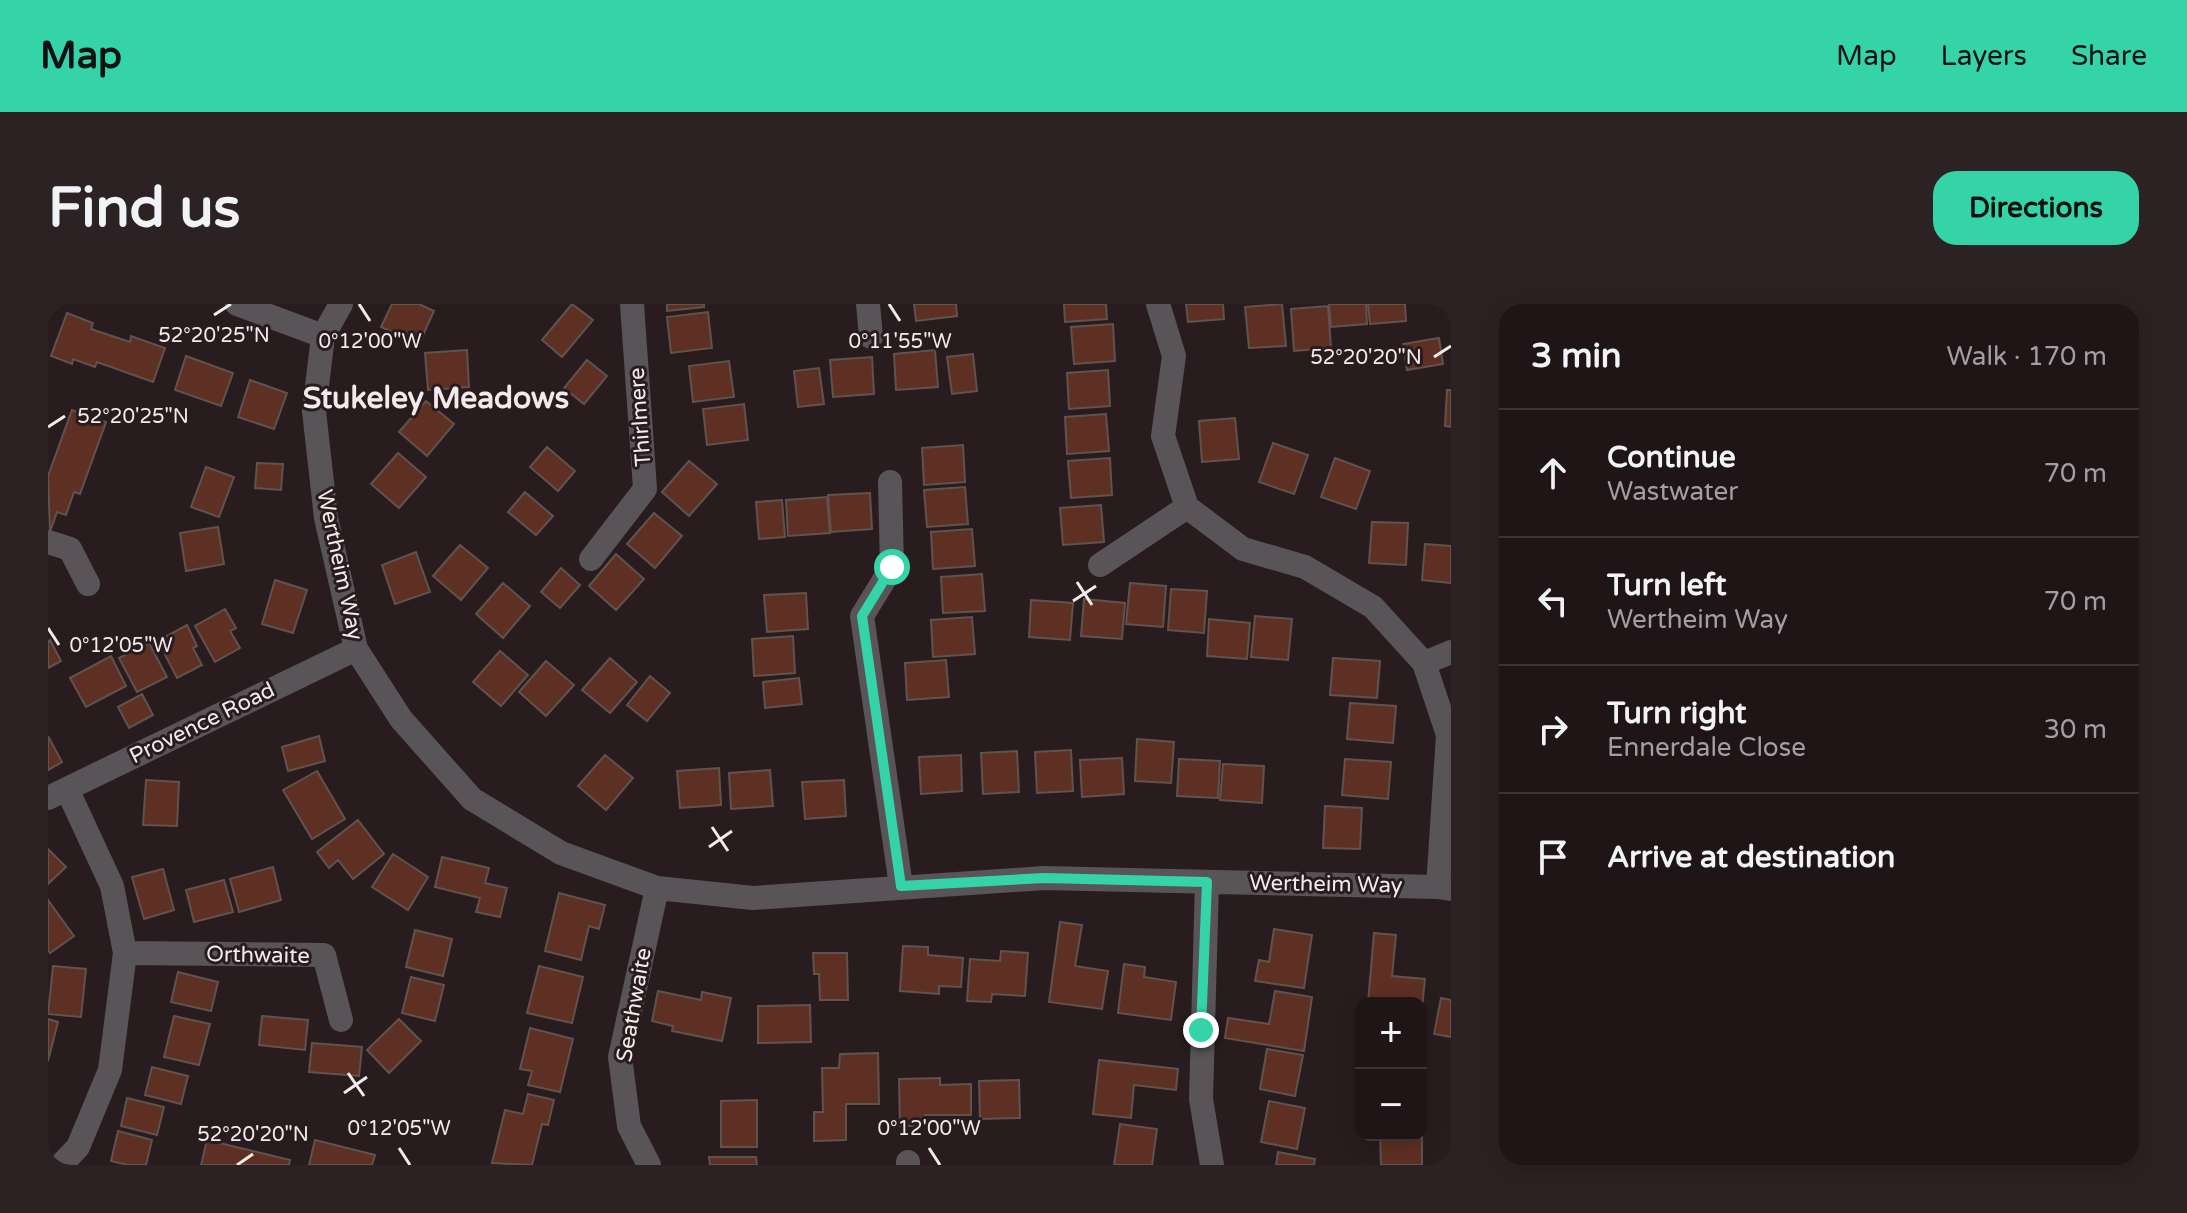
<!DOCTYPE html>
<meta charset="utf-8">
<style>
body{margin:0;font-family:"Varela Round",sans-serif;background:#2c2224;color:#f1f3f6}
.controls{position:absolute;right:24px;bottom:24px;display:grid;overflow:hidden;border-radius:16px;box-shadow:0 4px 20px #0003}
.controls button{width:72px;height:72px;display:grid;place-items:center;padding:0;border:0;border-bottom:2px solid #3c3436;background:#1f1517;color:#f1f3f6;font:40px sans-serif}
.stop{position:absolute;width:24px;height:24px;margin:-18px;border:6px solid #34d4a8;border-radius:50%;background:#fff}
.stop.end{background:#34d4a8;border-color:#fff;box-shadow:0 2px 8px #0008}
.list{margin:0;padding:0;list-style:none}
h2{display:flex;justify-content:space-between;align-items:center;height:104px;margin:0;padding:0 32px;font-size:34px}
h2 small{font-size:26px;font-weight:400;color:#a19fa1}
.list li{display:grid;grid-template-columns:52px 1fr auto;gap:24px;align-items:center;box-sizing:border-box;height:128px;padding:0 32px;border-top:2px solid #3c3436}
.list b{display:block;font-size:30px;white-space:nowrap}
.list p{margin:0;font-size:26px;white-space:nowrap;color:#a19fa1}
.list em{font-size:26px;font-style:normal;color:#a19fa1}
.icon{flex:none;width:44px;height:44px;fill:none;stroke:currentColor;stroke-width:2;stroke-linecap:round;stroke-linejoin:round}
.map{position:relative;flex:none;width:1403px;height:861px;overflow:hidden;border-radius:24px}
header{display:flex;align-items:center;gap:48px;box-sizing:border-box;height:112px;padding:0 40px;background:#34d4a8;color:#111}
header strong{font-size:38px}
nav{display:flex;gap:44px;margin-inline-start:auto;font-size:28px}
.intro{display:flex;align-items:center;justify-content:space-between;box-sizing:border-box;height:192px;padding:0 48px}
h1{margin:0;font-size:56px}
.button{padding:20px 36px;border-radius:24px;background:#34d4a8;color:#111;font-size:28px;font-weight:700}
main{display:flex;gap:48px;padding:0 48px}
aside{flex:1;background:#1f1517;border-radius:24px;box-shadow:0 4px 20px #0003}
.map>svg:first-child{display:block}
.building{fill:#5e3023;stroke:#60524d;stroke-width:2}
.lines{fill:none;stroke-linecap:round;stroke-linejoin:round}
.minor{stroke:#595458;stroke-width:24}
.route{stroke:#34d4a8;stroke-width:10}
.ticks{fill:none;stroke:#f3eaeb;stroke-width:3}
.labels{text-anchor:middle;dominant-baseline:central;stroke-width:6;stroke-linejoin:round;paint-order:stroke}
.street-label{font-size:22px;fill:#f3eaeb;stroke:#291c1f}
.district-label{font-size:30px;font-weight:bold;fill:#f3eaeb;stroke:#291c1f}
.ticks-label{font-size:20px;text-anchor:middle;fill:#f3eaeb;stroke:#291c1f;stroke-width:6;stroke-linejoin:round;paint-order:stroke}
</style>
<header>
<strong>Map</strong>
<nav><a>Map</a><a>Layers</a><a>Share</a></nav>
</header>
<div class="intro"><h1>Find us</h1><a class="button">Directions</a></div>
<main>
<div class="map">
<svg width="1403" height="861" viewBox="0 0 1403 861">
<rect width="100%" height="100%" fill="#291c1f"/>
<!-- building -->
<path class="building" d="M 344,0 L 371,0 L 386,7 L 371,40 L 333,23 Z
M 524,0 L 545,16 L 514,53 L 494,36 Z
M 619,0 L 656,0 L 656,3 L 619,7 Z
M 866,0 L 908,0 L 909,12 L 868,17 Z
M 1016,0 L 1058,0 L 1059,15 L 1017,18 Z
M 1138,0 L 1175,0 L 1176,15 L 1140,18 Z
M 1234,0 L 1238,42 L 1201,44 L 1197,3 Z
M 1281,0 L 1318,0 L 1319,20 L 1283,23 Z
M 1320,0 L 1357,0 L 1358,17 L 1322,20 Z
M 1280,2 L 1283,44 L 1246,47 L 1243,5 Z
M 660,8 L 664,44 L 623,49 L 619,13 Z
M 19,9 L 45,19 L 43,25 L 82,38 L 83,32 L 117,44 L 105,78 L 49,58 L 47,63 L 25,55 L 24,60 L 3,52 Z
M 1065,20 L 1067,57 L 1026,60 L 1023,23 Z
M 1391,34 L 1395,60 L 1359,66 L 1355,40 Z
M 419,46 L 421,83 L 380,86 L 377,49 Z
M 887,46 L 890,83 L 848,86 L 846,50 Z
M 925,50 L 929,87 L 904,90 L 899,53 Z
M 138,52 L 185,69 L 173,102 L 127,86 Z
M 824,53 L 826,90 L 785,93 L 782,56 Z
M 539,56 L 559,72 L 536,100 L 516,84 Z
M 681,57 L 686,93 L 645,98 L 641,62 Z
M 771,64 L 776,100 L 750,103 L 746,67 Z
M 1060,66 L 1062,102 L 1021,105 L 1019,69 Z
M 202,76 L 239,89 L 226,125 L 190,113 Z
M 1399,86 L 1403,86 L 1403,123 L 1397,122 Z
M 378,97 L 406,120 L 379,152 L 351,128 Z
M 696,100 L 700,136 L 659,141 L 655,105 Z
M 24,106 L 58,118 L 32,190 L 26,188 L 18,211 L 9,208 L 2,228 L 0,172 Z
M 1058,110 L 1061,147 L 1019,150 L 1017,113 Z
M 1187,114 L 1191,155 L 1154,158 L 1151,117 Z
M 1225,139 L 1260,151 L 1246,190 L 1211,178 Z
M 915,141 L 917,178 L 876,181 L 874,144 Z
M 499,143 L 527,167 L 510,187 L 482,163 Z
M 350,149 L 378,173 L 351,204 L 323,180 Z
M 1062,154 L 1064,191 L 1023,194 L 1020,157 Z
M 1287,154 L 1322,167 L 1308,205 L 1273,193 Z
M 641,157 L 669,180 L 641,212 L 614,188 Z
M 209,159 L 235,160 L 233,186 L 207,184 Z
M 158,163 L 186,173 L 171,213 L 143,203 Z
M 917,183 L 920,220 L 879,223 L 876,186 Z
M 477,188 L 505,212 L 488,231 L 460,208 Z
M 822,189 L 824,225 L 783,228 L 780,191 Z
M 779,193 L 782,229 L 740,232 L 738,196 Z
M 734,196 L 737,233 L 711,235 L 708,198 Z
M 1053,201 L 1056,238 L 1015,241 L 1012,204 Z
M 606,209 L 634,232 L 607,264 L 579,240 Z
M 1324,218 L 1360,219 L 1358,261 L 1321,259 Z
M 170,223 L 176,260 L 138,267 L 132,229 Z
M 924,225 L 927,262 L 885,265 L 883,228 Z
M 1377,240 L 1403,242 L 1403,279 L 1374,276 Z
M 412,241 L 440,264 L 413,296 L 385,272 Z
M 368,248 L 382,288 L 347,300 L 334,261 Z
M 568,250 L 596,275 L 568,306 L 541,282 Z
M 513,264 L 532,281 L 512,304 L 493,288 Z
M 934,270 L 937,307 L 895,309 L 893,273 Z
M 227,276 L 259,286 L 245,329 L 214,320 Z
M 455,279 L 482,302 L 455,334 L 428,310 Z
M 1082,279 L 1118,282 L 1115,323 L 1078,320 Z
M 1123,285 L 1159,287 L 1156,329 L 1120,326 Z
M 758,289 L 760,325 L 719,328 L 716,291 Z
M 1036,295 L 1077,299 L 1074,335 L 1033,332 Z
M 983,296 L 1025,299 L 1022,336 L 981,333 Z
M 177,305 L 188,324 L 182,327 L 192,344 L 167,358 L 147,322 Z
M 1207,312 L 1244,315 L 1240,356 L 1203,353 Z
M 924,313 L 927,350 L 885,353 L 883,316 Z
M 1161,315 L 1202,319 L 1199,355 L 1159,352 Z
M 139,321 L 149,342 L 145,344 L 154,361 L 129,374 L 110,337 Z
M 745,332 L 747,369 L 706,372 L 704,335 Z
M 2,336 L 13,357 L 0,364 L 0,338 Z
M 101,339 L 119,373 L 89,388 L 71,354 Z
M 452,347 L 480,371 L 453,402 L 425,378 Z
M 63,352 L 78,382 L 38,403 L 22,374 Z
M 562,354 L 589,378 L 562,409 L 534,386 Z
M 1285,354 L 1332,357 L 1329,394 L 1282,391 Z
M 898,356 L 901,393 L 859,396 L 857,359 Z
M 498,357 L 526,381 L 498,412 L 471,388 Z
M 602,372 L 622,389 L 599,417 L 579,401 Z
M 751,374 L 754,400 L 717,404 L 715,378 Z
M 94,390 L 105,411 L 81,424 L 70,403 Z
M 1302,399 L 1348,402 L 1345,439 L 1299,435 Z
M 0,432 L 14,458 L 0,466 Z
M 271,432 L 277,457 L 240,467 L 234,443 Z
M 1089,435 L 1126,438 L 1123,479 L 1087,477 Z
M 1023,446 L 1025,487 L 989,489 L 987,448 Z
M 969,447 L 971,488 L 935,490 L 933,449 Z
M 557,451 L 585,474 L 558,506 L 530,482 Z
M 913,451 L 914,487 L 873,490 L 871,453 Z
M 1074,454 L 1076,490 L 1034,493 L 1032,456 Z
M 1131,455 L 1172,457 L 1170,494 L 1129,492 Z
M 1297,455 L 1343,458 L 1340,495 L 1294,491 Z
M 1175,460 L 1216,462 L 1214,499 L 1172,496 Z
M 671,464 L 673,501 L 632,504 L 629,467 Z
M 722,466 L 725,502 L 683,505 L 681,469 Z
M 269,467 L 297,515 L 264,535 L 235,486 Z
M 98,476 L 131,478 L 129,522 L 95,521 Z
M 796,476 L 798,512 L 757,515 L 754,478 Z
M 1277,502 L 1314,504 L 1312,545 L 1275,544 Z
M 310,516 L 336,550 L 305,575 L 290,556 L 281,564 L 269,548 Z
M 0,545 L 18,563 L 0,580 Z
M 345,550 L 380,573 L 360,606 L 324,583 Z
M 394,553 L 441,564 L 437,579 L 459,584 L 452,613 L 428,608 L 432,594 L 387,583 Z
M 225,563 L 233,596 L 191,608 L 182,575 Z
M 115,565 L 126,606 L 96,615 L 84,573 Z
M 176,576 L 185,608 L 146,618 L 138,586 Z
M 511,589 L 557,601 L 551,625 L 541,622 L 533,656 L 497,647 Z
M 0,596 L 26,632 L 2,649 L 0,646 Z
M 1012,618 L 1034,621 L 1027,662 L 1060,667 L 1054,705 L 1001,698 Z
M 1226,625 L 1264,631 L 1256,684 L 1207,677 L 1211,656 L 1221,658 Z
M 367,626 L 404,635 L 395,672 L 358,663 Z
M 1326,629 L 1348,631 L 1344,672 L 1377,675 L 1373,713 L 1373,699 L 1320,699 Z
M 855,642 L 880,643 L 880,651 L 915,654 L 913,683 L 891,682 L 891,690 L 852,687 Z
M 953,647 L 980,649 L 977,692 L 944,690 L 943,698 L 919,697 L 922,655 L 952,657 Z
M 765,649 L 799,649 L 800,696 L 772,696 L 771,670 L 766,670 Z
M 1076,660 L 1097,663 L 1096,673 L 1128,678 L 1123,716 L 1070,709 Z
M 5,662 L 38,665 L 33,713 L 0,710 Z
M 491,662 L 535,673 L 524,719 L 479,709 Z
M 130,668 L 170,678 L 163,707 L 123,698 Z
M 363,673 L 396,681 L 387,717 L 354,709 Z
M 610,687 L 653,696 L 654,688 L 683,694 L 674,737 L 624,727 L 625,722 L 604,717 Z
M 1227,687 L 1264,693 L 1256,747 L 1177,734 L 1180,714 L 1221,720 Z
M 1393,694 L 1403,696 L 1403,733 L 1386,730 Z
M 762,701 L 763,738 L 710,739 L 710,702 Z
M 126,712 L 162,720 L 151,761 L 116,753 Z
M 214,712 L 260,716 L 257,746 L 211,741 Z
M 0,715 L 10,718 L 0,757 Z
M 351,715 L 373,737 L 341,769 L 319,746 Z
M 482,724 L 525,735 L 512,788 L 480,781 L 484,767 L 472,765 Z
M 264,739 L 314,743 L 311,772 L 261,768 Z
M 1219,745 L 1255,751 L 1247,792 L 1212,785 Z
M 830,749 L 831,800 L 798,800 L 798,836 L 766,837 L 766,808 L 775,808 L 774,764 L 791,764 L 792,750 Z
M 1051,756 L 1130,765 L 1128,786 L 1086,781 L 1083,814 L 1045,810 Z
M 104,763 L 140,772 L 133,800 L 97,791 Z
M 892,774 L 892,781 L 923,780 L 923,811 L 877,811 L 877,822 L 852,822 L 851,775 Z
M 971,776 L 972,814 L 932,815 L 931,777 Z
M 480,790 L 506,796 L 500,821 L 494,820 L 484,861 L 444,859 L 457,806 L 475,810 Z
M 79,794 L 116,803 L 109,831 L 73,822 Z
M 709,796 L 709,843 L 673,843 L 673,797 Z
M 1221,797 L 1257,804 L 1249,845 L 1213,838 Z
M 1072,820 L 1109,825 L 1104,861 L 1066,861 Z
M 70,827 L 104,836 L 98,861 L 80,861 L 63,857 Z
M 1374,828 L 1374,861 L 1333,861 L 1332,831 L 1373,831 Z
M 159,836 L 242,856 L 241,861 L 153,861 Z
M 267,836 L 327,851 L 324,861 L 261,861 Z
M 1230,848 L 1267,855 L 1266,861 L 1228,861 Z
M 661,853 L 708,853 L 709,861 L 662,861 Z"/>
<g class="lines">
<!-- minor -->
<path class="minor" d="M 189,0 L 275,32
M 293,0 L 275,32 L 266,107 L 278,214 L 308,345 L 353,415 L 424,495 L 513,549 L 609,584 L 705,594 L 996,574 L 1390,583 L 1403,585
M 820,0 L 823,33
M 1110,0 L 1126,52 L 1115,132 L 1139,203
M 842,178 L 844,263 L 814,312 L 853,582
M 0,238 L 22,245 L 40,280
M 543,255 L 597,185 L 584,0
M 1052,261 L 1139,203 L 1195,245 L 1257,263 L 1325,303 L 1376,359 L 1400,431 L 1390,583
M 1376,359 L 1403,348
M 0,494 L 308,345
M 1159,578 L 1153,795 L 1164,861
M 77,649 L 276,651 L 293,716
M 13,861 L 30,843 L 62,766 L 77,649 L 64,582 L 19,485
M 601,861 L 581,822 L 572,753 L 609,584
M 860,861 L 860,858"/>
</g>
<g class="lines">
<!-- route -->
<path class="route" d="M 844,263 L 814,312 L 853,582 L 996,574 L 1159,578 L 1153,726"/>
</g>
<!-- ticks -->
<path class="ticks" d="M 311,0 L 322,17M 841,0 L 852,17M 166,11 L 183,0M 1386,53 L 1403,42M 0,123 L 17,112M 1029,278 L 1044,301M 1025,297 L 1048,282M 0,324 L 11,341M 664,523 L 680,547M 661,543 L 684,527M 300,769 L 316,792M 296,789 L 319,773M 351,844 L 362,861M 881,844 L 892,861M 189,861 L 205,850"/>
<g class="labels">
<!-- street labels -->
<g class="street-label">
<text transform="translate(592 113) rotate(-94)">Thirlmere</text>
<text transform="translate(292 261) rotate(78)">Wertheim Way</text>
<text transform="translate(154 419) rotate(-26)">Provence Road</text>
<text transform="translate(1278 580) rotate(1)">Wertheim Way</text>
<text transform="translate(210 651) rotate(1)">Orthwaite</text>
<text transform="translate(586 701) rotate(-80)">Seathwaite</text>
</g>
<!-- district labels -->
<g class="district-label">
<text x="388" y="94">Stukeley Meadows</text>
</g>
</g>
<g class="ticks-label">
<text x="166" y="38">52°20'25"N</text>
<text x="322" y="44">0°12'00"W</text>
<text x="852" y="44">0°11'55"W</text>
<text x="1318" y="60">52°20'20"N</text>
<text x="85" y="119">52°20'25"N</text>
<text x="73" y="348">0°12'05"W</text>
<text x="351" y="831">0°12'05"W</text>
<text x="881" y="831">0°12'00"W</text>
<text x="205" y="837">52°20'20"N</text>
</g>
</svg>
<div class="controls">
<button>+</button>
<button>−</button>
</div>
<div class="stop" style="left:844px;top:263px"></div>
<div class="stop end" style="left:1153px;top:726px"></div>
</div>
<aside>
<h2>3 min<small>Walk · 170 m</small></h2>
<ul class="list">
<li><svg class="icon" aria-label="ahead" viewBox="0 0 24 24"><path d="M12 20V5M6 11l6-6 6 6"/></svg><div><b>Continue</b><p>Wastwater</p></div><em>70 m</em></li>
<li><svg class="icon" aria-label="left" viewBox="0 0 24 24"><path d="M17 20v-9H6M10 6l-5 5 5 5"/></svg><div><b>Turn left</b><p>Wertheim Way</p></div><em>70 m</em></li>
<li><svg class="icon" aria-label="right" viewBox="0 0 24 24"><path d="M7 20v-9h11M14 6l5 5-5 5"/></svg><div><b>Turn right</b><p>Ennerdale Close</p></div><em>30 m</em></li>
<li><svg class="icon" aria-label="arrive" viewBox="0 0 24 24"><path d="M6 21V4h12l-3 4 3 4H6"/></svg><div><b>Arrive at destination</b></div></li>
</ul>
</aside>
</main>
